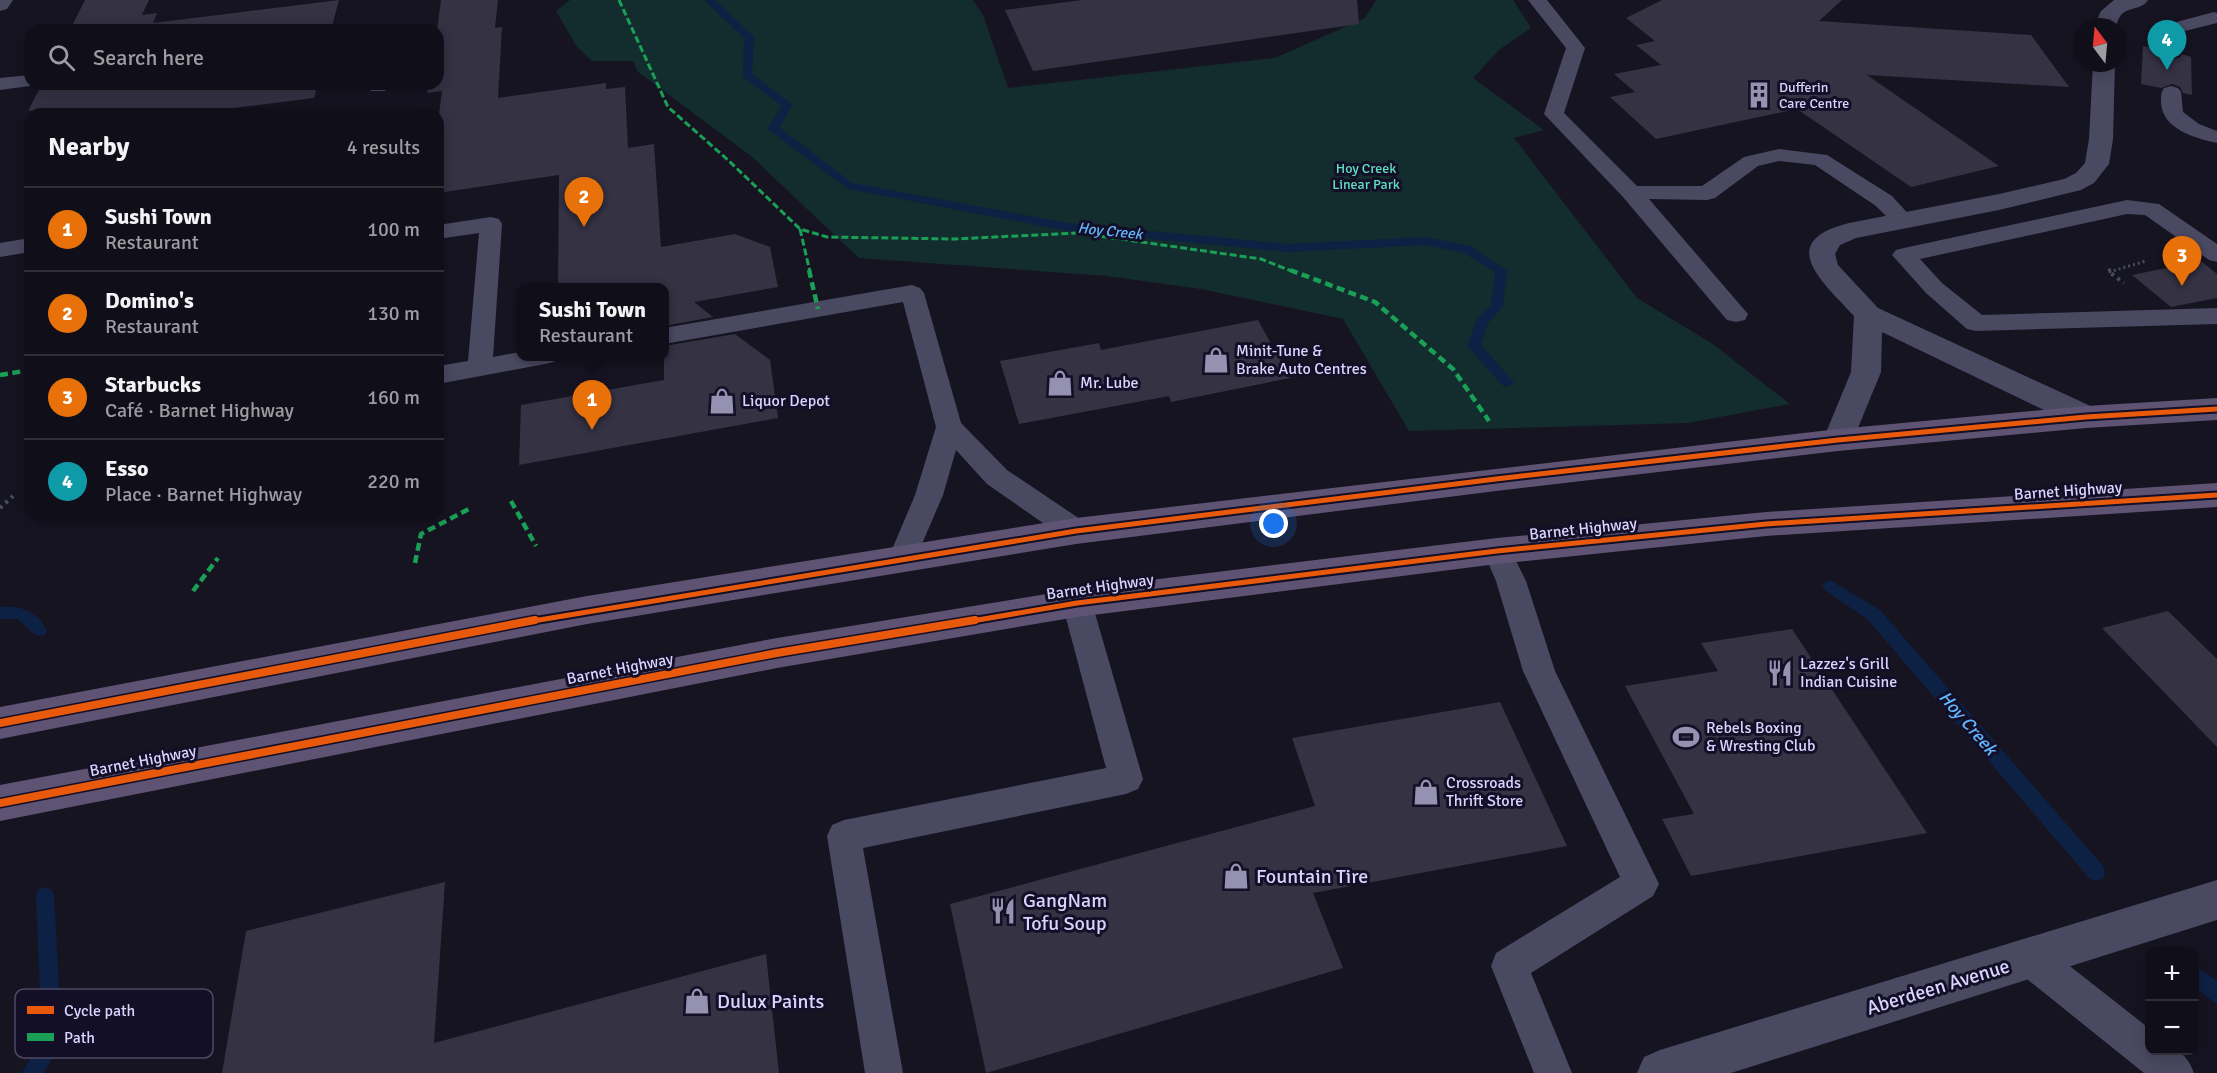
<!DOCTYPE html>
<meta charset="utf-8">
<style>
body{margin:0;font-family:Signika,sans-serif;background:#1e1d26;color:#f1f3f6}
.controls{position:absolute;right:18px;bottom:18px;display:grid;overflow:hidden;border-radius:12px;box-shadow:0 3px 15px #0003}
.controls button{width:54px;height:54px;display:grid;place-items:center;padding:0;border:0;border-bottom:2px solid #302f38;background:#100f19;color:#f1f3f6;font:30px sans-serif}
.compass{position:absolute;left:2073px;top:18px;width:54px;height:54px;border-radius:50%;background:#100f19;box-shadow:0 3px 15px #0003;rotate:344deg}
.you{position:absolute;left:1274px;top:524px;width:21px;height:21px;margin:-15px;border:4px solid #fff;border-radius:50%;background:#1a73e8;box-shadow:0 0 0 9px #1a73e833}
.badge{display:grid;place-items:center;width:39px;height:39px;border-radius:50%;background:#9591b1;color:#fff;font-size:20px;font-weight:700}
.pin{position:absolute;translate:-50% -50px;filter:drop-shadow(0 2px 3px #0008)}
.pin::after{content:'';position:absolute;top:32px;width:21px;height:18px;background:inherit;clip-path:polygon(0 0,100% 0,50% 100%)}
.popup{position:absolute;left:516px;top:283px;width:153px;height:78px;box-sizing:border-box;display:grid;place-content:center;border-radius:12px;background:#100f19;filter:drop-shadow(0 2px 4px #0005);font-size:20px;white-space:nowrap;color:#9c9ca2}
.popup b{font-size:22px;color:#f1f3f6}
.popup::after{content:'';position:absolute;left:50%;top:100%;margin-left:-12px;border:12px solid transparent;border-top-color:#100f19}
.list{margin:0;padding:0;list-style:none}
h2{display:flex;justify-content:space-between;align-items:center;height:78px;margin:0;padding:0 24px;font-size:26px}
h2 small{font-size:20px;font-weight:400;color:#9c9ca2}
.list li{display:grid;grid-template-columns:39px 1fr auto;gap:18px;align-items:center;box-sizing:border-box;height:84px;padding:0 24px;border-top:2px solid #302f38}
.list b{display:block;font-size:22px;white-space:nowrap}
.list p{margin:0;font-size:20px;white-space:nowrap;color:#9c9ca2}
.list em{font-size:20px;font-style:normal;color:#9c9ca2}
.icon{flex:none;width:33px;height:33px;fill:none;stroke:currentColor;stroke-width:2;stroke-linecap:round;stroke-linejoin:round}
.map{position:relative;flex:none;width:2217px;height:1073px;overflow:hidden}
.search{position:absolute;background:#100f19;box-shadow:0 3px 15px #0003;left:24px;top:24px;width:420px;height:66px;display:flex;align-items:center;gap:15px;box-sizing:border-box;padding:0 21px;border-radius:18px;color:#9c9ca2;font-size:22px}
.panel{position:absolute;background:#100f19;box-shadow:0 3px 15px #0003;left:24px;top:108px;width:420px;height:414px;border-radius:18px}
.map>svg:first-child{display:block}
.green{fill:#132c2d}
.lines{fill:none;stroke-linecap:round;stroke-linejoin:round}
.stream{fill:#0d2144;fill-rule:evenodd}
.building{fill:#343243}
.path-far1{stroke:#44505f;stroke-width:3;stroke-dasharray:2 3;stroke-linecap:butt}
.path{stroke:#44505f;stroke-width:4;stroke-dasharray:3 4.5;stroke-linecap:butt}
.service{fill:#4a4962;fill-rule:evenodd}
.minor{fill:#4a4962;fill-rule:evenodd}
.tertiary{fill:#4a4962;fill-rule:evenodd}
.primary{fill:#5e5373;fill-rule:evenodd}
.quiet-far1{stroke:#1a9f57;stroke-width:3;stroke-dasharray:7 3;stroke-linecap:butt}
.quiet{stroke:#1a9f57;stroke-width:4.5;stroke-dasharray:8 4.5;stroke-linecap:butt}
.cycleway-far1-casing{stroke:#130f26;stroke-width:9}
.cycleway-casing{stroke:#130f26;stroke-width:11}
.cycleway-far1{stroke:#e8590c;stroke-width:5}
.cycleway{stroke:#e8590c;stroke-width:8}
.labels{text-anchor:middle;dominant-baseline:central;stroke-width:6;stroke-linejoin:round;paint-order:stroke}
.far-poi-label{font-size:14px;fill:#d9d4ff;stroke:#130f26;text-anchor:start}
.far-park-label{font-size:14px;fill:#5fe0c0;stroke:#130f26}
.far-water-label{font-size:15px;font-style:italic;fill:#62b6ff;stroke:#130f26}
.poi-label{font-size:16px;fill:#d9d4ff;stroke:#130f26;text-anchor:start}
.street-label{font-size:16px;fill:#d9d4ff;stroke:#130f26}
.water-label{font-size:18px;font-style:italic;fill:#62b6ff;stroke:#130f26}
.near-poi-label{font-size:20px;fill:#d9d4ff;stroke:#130f26;text-anchor:start}
.near-street-label{font-size:20px;fill:#d9d4ff;stroke:#130f26}
.key{fill:#130f26;stroke:#4e4a67;stroke-width:1.5}
.key-label{font-size:16px;fill:#d9d4ff}
</style>
<div class="map">
<svg width="2217" height="1073" viewBox="0 0 2217 1073">
<rect width="100%" height="100%" fill="#161421"/>
<!-- green -->
<path class="green" d="M 570,0 L 973,0 L 983,15 L 1008,88 L 1275,58 L 1365,18 L 1376,0 L 1513,0 L 1531,28 L 1500,49 L 1473,78 L 1544,130 L 1514,138 L 1637,298 L 1713,344 L 1790,404 L 1688,423 L 1409,431 L 1343,319 L 1201,289 L 1106,276 L 859,258 L 751,156 L 638,72 L 633,61 L 592,61 L 577,47 L 556,11 Z"/>
<g class="lines">
<!-- stream -->
<path class="stream" d="M 704,0 L 715,0 L 754,37 L 752,74 L 793,105 L 779,127 L 852,183 L 1068,223 L 1288,244 L 1425,237 L 1470,246 L 1507,271 L 1503,306 L 1488,323 L 1481,345 L 1514,382 L 1507,387 L 1502,385 L 1467,346 L 1476,321 L 1491,305 L 1495,272 L 1462,252 L 1425,245 L 1288,252 L 1068,231 L 848,189 L 769,130 L 768,128 L 782,106 L 743,77 L 744,38 Z
M 1830,580 L 1880,610 L 2103,866 L 2105,872 L 2103,878 L 2096,881 L 2089,878 L 1868,620 L 1825,590 L 1822,586 L 1825,582 Z
M 0,607 C 20,604 38,612 47,630 L 45,635 C 32,639 27,625 17,619 L 0,619 Z
M 45,887 L 52,890 L 54,896 L 62,1040 L 44,1073 L 22,1073 L 42,1038 L 36,896 L 38,890 Z
M 2194,965 L 2217,981 L 2217,1004 L 2194,987 Z"/>
</g>
<!-- building -->
<path class="building" d="M 85,0 L 149,0 L 142,15 L 157,13 L 153,23 L 339,0 L 331,30 L 70,30 Z
M 441,0 L 498,0 L 495,28 L 502,27 L 498,98 L 606,83 L 606,89 L 625,87 L 628,148 L 654,144 L 661,247 L 735,234 L 770,247 L 778,287 L 694,302 L 713,317 L 664,326 L 664,288 L 558,288 L 559,175 L 438,193 L 438,123 L 442,91 L 427,93 L 429,84 L 438,84 L 437,30 Z
M 1082,0 L 1357,0 L 1359,24 L 1033,71 L 1005,10 Z
M 1662,0 L 1842,0 L 1819,21 L 2031,35 L 2069,87 L 1867,75 L 1999,166 L 1911,187 L 1797,109 L 1656,139 L 1610,97 L 1635,92 L 1614,74 L 1661,65 L 1636,45 L 1655,41 L 1626,18 Z
M 2143,46 L 2160,50 L 2165,58 L 2179,58 L 2182,54 L 2191,57 L 2192,95 L 2183,93 L 2180,87 L 2172,84 L 2161,88 L 2141,84 Z
M 42,84 L 318,84 L 314,98 L 185,114 L 40,114 L 42,110 L 28,111 Z
M 2201,261 L 2217,274 L 2217,298 L 2171,307 L 2132,275 Z
M 1258,320 L 1290,378 L 1171,402 L 1169,396 L 1019,424 L 1000,361 L 1099,343 L 1101,350 Z
M 735,334 L 770,360 L 778,418 L 519,465 L 521,405 L 664,380 L 664,346 Z
M 2168,611 L 2217,659 L 2217,747 L 2102,628 Z
M 1792,629 L 1927,833 L 1691,876 L 1662,819 L 1694,814 L 1625,686 L 1718,671 L 1701,643 Z
M 1500,702 L 1567,846 L 1313,893 L 1343,968 L 986,1073 L 950,904 L 1315,806 L 1292,738 Z
M 445,882 L 434,1043 L 766,954 L 779,1073 L 222,1073 L 246,931 Z"/>
<g class="lines">
<!-- path-far1 -->
<path class="path-far1" d="M 2109,272 L 2146,261"/>
<!-- path -->
<path class="path" d="M 2111,270 L 2108,271 L 2124,283
M 0,508 L 13,496"/>
<!-- service -->
<path class="service" d="M 1528,0 L 1547,0 L 1585,48 L 1564,113 L 1637,186 L 1702,186 L 1744,157 L 1779,149 L 1827,155 L 1892,196 L 1914,220 L 1911,225 L 1903,227 L 1895,225 L 1876,206 L 1815,165 L 1779,161 L 1758,166 L 1715,198 L 1707,200 L 1649,199 L 1748,314 L 1745,320 L 1736,322 L 1727,320 L 1623,197 L 1544,114 L 1566,48 Z
M 2214,12 L 2217,13 L 2217,23 L 2185,31 L 2179,56 L 2165,56 L 2162,52 L 2169,24 Z
M 30,75 L 30,84 L 37,85 L 0,90 L 0,78 Z
M 369,84 L 389,84 L 385,91 L 371,91 Z
M 2171,86 L 2178,88 L 2181,92 L 2183,112 L 2199,124 L 2217,131 L 2217,143 C 2195,138 2161,129 2161,101 C 2161,95 2161,93 2164,88 Z
M 2127,200 L 2159,204 L 2217,244 L 2217,262 L 2209,260 L 2145,215 L 2127,214 L 1920,259 L 1942,283 L 1982,315 L 2217,308 L 2217,324 L 1976,331 L 1967,329 L 1926,293 L 1892,255 L 1896,250 L 1904,248 Z
M 491,217 L 499,219 L 502,224 L 493,357 L 520,352 L 520,356 L 557,356 L 554,362 L 545,364 L 438,384 L 438,366 L 468,361 L 479,233 L 438,239 L 438,225 Z
M 30,238 L 30,252 L 0,257 L 0,243 Z
M 912,285 L 920,288 L 924,293 L 961,423 L 1007,470 L 1086,523 L 1090,531 L 1086,539 L 1076,542 L 1066,539 L 987,484 L 956,450 L 943,495 L 912,567 L 902,570 L 892,567 L 888,559 L 915,495 L 936,427 L 903,302 L 664,344 L 664,328 Z
M 1497,540 L 1507,543 L 1526,581 L 1555,671 L 1659,884 L 1653,896 L 1531,973 L 1572,1073 L 1534,1073 L 1491,966 L 1496,953 L 1620,877 L 1523,671 L 1496,581 L 1483,551 L 1487,543 Z
M 1077,591 L 1088,595 L 1092,603 L 1143,779 L 1138,789 L 1126,794 L 863,848 L 903,1073 L 865,1073 L 827,836 L 832,825 L 844,820 L 1106,768 L 1062,603 L 1066,595 Z
M 2030,940 L 2043,945 L 2150,1029 L 2150,1050 C 2175,1050 2184,1047 2194,1073 L 2144,1073 L 2017,971 L 2012,958 L 2017,945 Z"/>
<!-- minor -->
<path class="minor" d="M 2114,0 L 2148,0 C 2139,14 2121,2 2116,27 L 2094,27 L 2101,11 Z
M 2093,63 L 2115,63 L 2113,139 L 2109,164 L 2094,183 L 2081,190 L 1999,210 L 1856,238 L 1840,245 L 1835,254 L 1838,265 L 1878,308 L 2097,409 L 2101,417 L 2097,425 L 2086,428 L 2075,425 L 1882,332 L 1881,372 L 1853,440 L 1849,448 L 1838,451 L 1827,448 L 1823,440 L 1851,372 L 1854,316 C 1824,283 1773,242 1849,223 L 1999,194 L 2064,179 L 2076,173 L 2085,163 L 2089,139 Z
M 2217,880 L 2217,920 L 1731,1073 L 1637,1073 L 1644,1057 L 1660,1050 Z"/>
<!-- tertiary -->
<path class="tertiary" d="M 0,0 L 13,0 L 7,9 L 0,11 Z"/>
<!-- primary -->
<path class="primary" d="M 2217,398 L 2217,420 L 2086,428 L 1838,451 L 1496,491 L 1076,544 L 587,624 L 0,739 L 0,707 L 587,596 L 1076,518 L 1838,429 L 2086,406 Z
M 2217,483 L 2217,507 L 1766,536 L 1497,564 L 1077,617 L 777,668 L 0,821 L 0,785 L 777,638 L 1077,589 L 1497,538 L 1766,512 Z"/>
<!-- quiet-far1 -->
<path class="quiet-far1" d="M 619,0 L 668,107 L 728,160 L 800,229 L 827,237 L 954,239 L 1078,233 L 1261,259 L 1294,272
M 800,229 L 810,272"/>
<!-- quiet -->
<path class="quiet" d="M 809,270 L 818,309
M 1290,270 L 1375,302 L 1453,369 L 1489,421
M 0,375 L 30,370
M 511,501 L 536,546
M 415,563 L 421,534 L 469,509
M 193,591 L 218,558"/>
<!-- cycleway-far1 casing -->
<g class="cycleway-far1-casing">
<path id="cycleway-far1" d="M 527,622 L 1076,531 L 1496,479 L 1838,440 L 2086,417 L 2217,409
M 966,622 L 1077,603 L 1497,551 L 1766,524 L 2217,495"/>
</g>
<!-- cycleway casing -->
<g class="cycleway-casing">
<path id="cycleway" d="M 0,723 L 535,620
M 0,803 L 777,653 L 975,620"/>
</g>
<!-- cycleway-far1 -->
<use href="#cycleway-far1" class="cycleway-far1"/>
<!-- cycleway -->
<use href="#cycleway" class="cycleway"/>
</g>
<!-- icons -->
<defs>
<g id="building-bare" transform="scale(2.07)"><path d="M-4-6H4V6H1V3H-1V6H-4ZM-2.5-4.3h1.7v1.8h-1.7ZM.8-4.3h1.7v1.8H.8ZM-2.5-1h1.7V.8h-1.7ZM.8-1h1.7V.8H.8Z" fill="#9591b1" stroke="#130f26" stroke-width="2.5" paint-order="stroke"/></g>
<g id="shop-bare" transform="scale(2.07)"><path d="M-5-2.5h2.3a2.7 3.5 0 0 1 5.4 0H5L5.5 6h-11ZM-1.5-2.5h3a1.5 2.3 0 0 0-3 0Z" fill="#9591b1" stroke="#130f26" stroke-width="2.5" paint-order="stroke"/></g>
<g id="restaurant-bare" transform="scale(2.07)"><path d="M-5-6h1v4h1v-4h1v4h1v-4h1v5L-1.5 .5V6h-2V.5L-5-1ZM5-6V6H3V1.5H1.5Q1.5-4 5-6Z" fill="#9591b1" stroke="#130f26" stroke-width="2.5" paint-order="stroke"/></g>
<g id="stadium-bare" transform="scale(2.07)"><path d="M0-5a6.5 5 0 1 0 0 10a6.5 5 0 1 0 0-10ZM-3.5-1.8h7v3.6h-7Z" fill="#9591b1" stroke="#130f26" stroke-width="2.5" paint-order="stroke"/></g>
</defs>
<g fill-rule="evenodd">
<use href="#building-bare" x="1759" y="95"/>
<use href="#shop-bare" x="1216" y="360"/>
<use href="#shop-bare" x="1060" y="383"/>
<use href="#shop-bare" x="722" y="401"/>
<use href="#restaurant-bare" x="1780" y="673"/>
<use href="#stadium-bare" x="1686" y="737"/>
<use href="#shop-bare" x="1426" y="792"/>
<use href="#shop-bare" x="1236" y="876"/>
<use href="#restaurant-bare" x="1003" y="911"/>
<use href="#shop-bare" x="697" y="1001"/>
</g>
<g class="labels">
<!-- far-poi labels -->
<g class="far-poi-label">
<text x="1779" y="87">Dufferin<tspan x="1779" dy="16">Care Centre</tspan></text>
</g>
<!-- far-park labels -->
<g class="far-park-label">
<text x="1366" y="168">Hoy Creek<tspan x="1366" dy="16">Linear Park</tspan></text>
</g>
<!-- far-water labels -->
<g class="far-water-label">
<text transform="translate(1110 231) rotate(6)">Hoy Creek</text>
</g>
<!-- poi labels -->
<g class="poi-label">
<text x="1236" y="351">Minit-Tune &amp;<tspan x="1236" dy="18">Brake Auto Centres</tspan></text>
<text x="1080" y="383">Mr. Lube</text>
<text x="742" y="401">Liquor Depot</text>
<text x="1800" y="664">Lazzez's Grill<tspan x="1800" dy="18">Indian Cuisine</tspan></text>
<text x="1706" y="728">Rebels Boxing<tspan x="1706" dy="18">&amp; Wresting Club</tspan></text>
<text x="1446" y="783">Crossroads<tspan x="1446" dy="18">Thrift Store</tspan></text>
</g>
<!-- street labels -->
<g class="street-label">
<text transform="translate(2068 491) rotate(-4)">Barnet Highway</text>
<text transform="translate(1583 529) rotate(-6)">Barnet Highway</text>
<text transform="translate(1100 587) rotate(-8)">Barnet Highway</text>
<text transform="translate(620 669) rotate(-11)">Barnet Highway</text>
<text transform="translate(143 761) rotate(-11)">Barnet Highway</text>
</g>
<!-- water labels -->
<g class="water-label">
<text transform="translate(1968 723) rotate(49)">Hoy Creek</text>
</g>
<!-- near-poi labels -->
<g class="near-poi-label">
<text x="1256" y="876">Fountain Tire</text>
<text x="1023" y="900">GangNam<tspan x="1023" dy="23">Tofu Soup</tspan></text>
<text x="717" y="1001">Dulux Paints</text>
</g>
<!-- near-street labels -->
<g class="near-street-label">
<text transform="translate(1938 987) rotate(-17)">Aberdeen Avenue</text>
</g>
</g>
<!-- legend -->
<rect x="15" y="989" width="198" height="69" rx="9" class="key"/>
<rect x="27" y="1006" width="27" height="8" fill="#e8590c"/>
<rect x="27" y="1033" width="27" height="8" fill="#1a9f57"/>
<g class="key-label">
<text x="64" y="1016">Cycle path</text>
<text x="64" y="1043">Path</text>
</g>
</svg>
<div class="controls">
<button>+</button>
<button>−</button>
</div>
<svg class="compass" viewBox="-18 -18 36 36"><path d="M0-13l5 13h-10z" fill="#e53935"/><path d="M0 13l5-13h-10z" fill="#9c9ca2"/></svg>
<div class="you"></div>
<div class="pin badge" style="left:592px;top:430px;background:#e8710a">1</div>
<div class="popup"><b>Sushi Town</b>Restaurant</div>
<div class="pin badge" style="left:584px;top:227px;background:#e8710a">2</div>
<div class="pin badge" style="left:2182px;top:286px;background:#e8710a">3</div>
<div class="pin badge" style="left:2167px;top:70px;background:#0f9aa8">4</div>
<div class="search"><svg class="icon" aria-label="search" viewBox="0 0 24 24"><circle cx="10" cy="10" r="6"/><path d="M15 15l6 6"/></svg>Search here</div>
<section class="panel">
<h2>Nearby<small>4 results</small></h2>
<ul class="list">
<li><span class="badge" style="background:#e8710a">1</span><div><b>Sushi Town</b><p>Restaurant</p></div><em>100 m</em></li>
<li><span class="badge" style="background:#e8710a">2</span><div><b>Domino's</b><p>Restaurant</p></div><em>130 m</em></li>
<li><span class="badge" style="background:#e8710a">3</span><div><b>Starbucks</b><p>Café · Barnet Highway</p></div><em>160 m</em></li>
<li><span class="badge" style="background:#0f9aa8">4</span><div><b>Esso</b><p>Place · Barnet Highway</p></div><em>220 m</em></li>
</ul>
</section>
</div>
